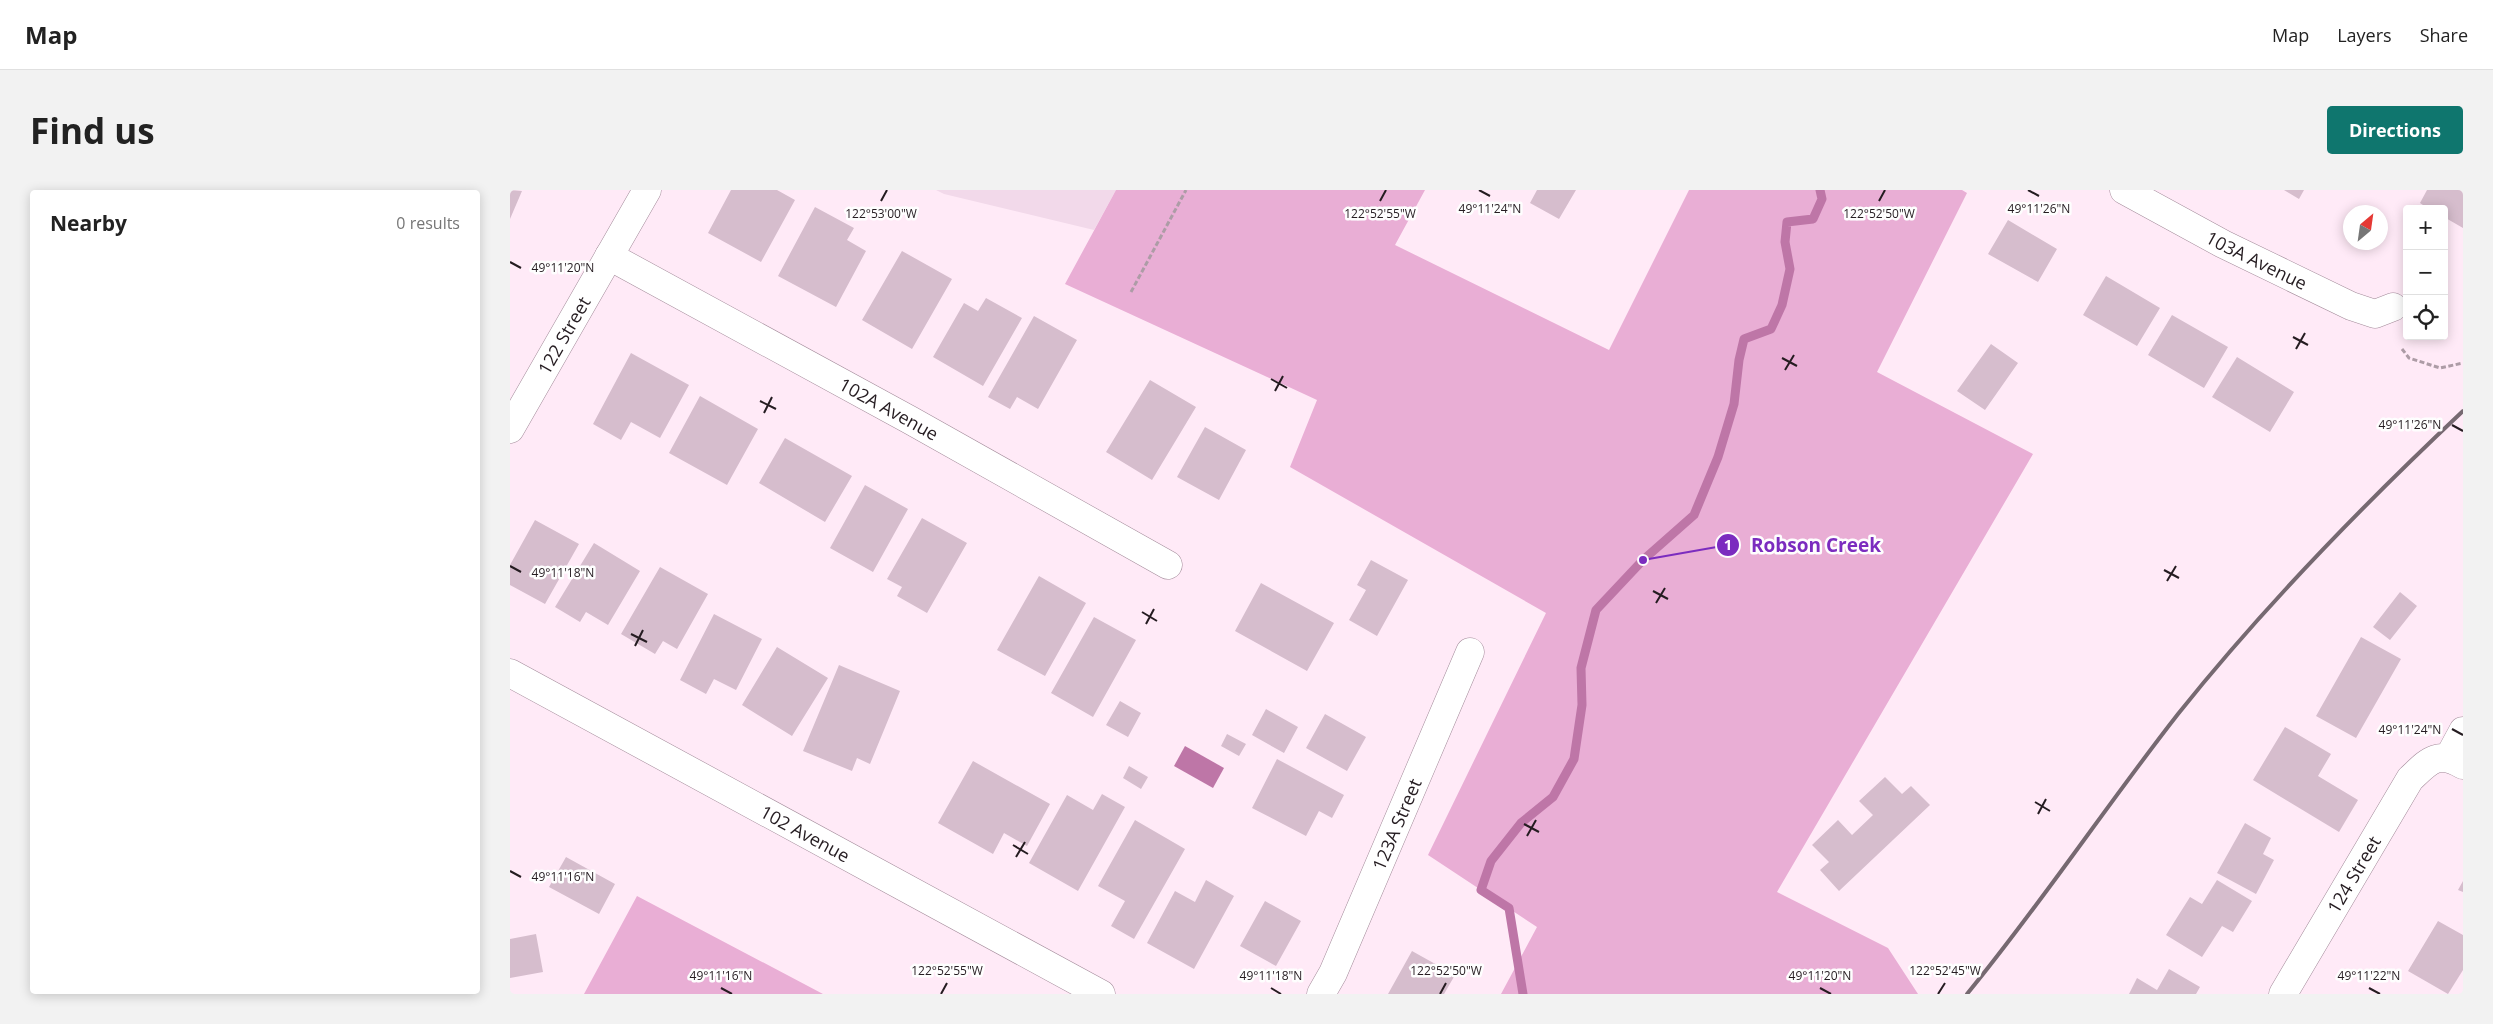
<!DOCTYPE html>
<meta charset="utf-8">
<style>
body{margin:0;font-family:"Open Sans",sans-serif;background:#f2f2f2;color:#222}
.controls{position:absolute;right:15px;top:15px;display:grid;overflow:hidden;border-radius:5px;box-shadow:0 2px 12px #0003}
.controls button{width:45px;height:45px;display:grid;place-items:center;padding:0;border:0;border-bottom:1px solid #e0e0e0;background:#fff;color:#222;font:25px sans-serif}
.compass{position:absolute;left:1833px;top:15px;width:45px;height:45px;border-radius:50%;background:#fff;box-shadow:0 2px 12px #0003;rotate:29deg}
.list{margin:0;padding:0;list-style:none}
h2{display:flex;justify-content:space-between;align-items:center;height:65px;margin:0;padding:0 20px;font-size:21px}
h2 small{font-size:16px;font-weight:400;color:#767676}
.icon{flex:none;width:28px;height:28px;fill:none;stroke:currentColor;stroke-width:2;stroke-linecap:round;stroke-linejoin:round}
.map{position:relative;flex:none;width:1953px;height:804px;overflow:hidden;border-radius:5px}
header{display:flex;align-items:center;gap:30px;box-sizing:border-box;height:70px;padding:0 25px;background:#fff;border-bottom:1px solid #e0e0e0}
header strong{font-size:24px}
nav{display:flex;gap:28px;margin-inline-start:auto;font-size:18px}
.intro{display:flex;align-items:center;justify-content:space-between;box-sizing:border-box;height:120px;padding:0 30px}
h1{margin:0;font-size:35px}
.button{padding:12px 22px;border-radius:5px;background:#0f766e;color:#fff;font-size:18px;font-weight:700}
main{display:flex;gap:30px;padding:0 30px}
aside{flex:1;background:#fff;border-radius:5px;box-shadow:0 2px 12px #0003}
.map>svg:first-child{display:block}
.built{fill:#f2d9ea}
.green{fill:#e9aed5}
.water{fill:#be76a7}
.lines{fill:none;stroke-linecap:round;stroke-linejoin:round}
.stream{stroke:#be76a7;stroke-width:9}
.building{fill:#d6bdcd}
.minor-casing{stroke:#a38b9a;stroke-width:29}
.path{stroke:#ad9ca6;stroke-width:3;stroke-dasharray:5 2.5;stroke-linecap:butt}
.minor{stroke:#fff;stroke-width:28}
.rail{stroke:#766971;stroke-width:4}
.ticks{fill:none;stroke:#251c21;stroke-width:2}
.labels{text-anchor:middle;dominant-baseline:central;stroke-width:5;stroke-linejoin:round;paint-order:stroke}
.street-label{font-size:18px;fill:#251c21;stroke:#fefefe}
.ticks-label{font-size:12px;text-anchor:middle;fill:#251c21;stroke:#fefefe;stroke-width:5;stroke-linejoin:round;paint-order:stroke}
.leader{fill:none;stroke:#7b2cbf;stroke-width:2}
.callout-dot{fill:#7b2cbf;stroke:#fefefe;stroke-width:2}
.mark-label{font-size:15px;text-anchor:middle;font-weight:bold;fill:#fff}
.callout-label{font-size:19px;text-anchor:middle;font-weight:bold;fill:#7b2cbf;stroke:#fefefe;stroke-width:5;stroke-linejoin:round;paint-order:stroke}
</style>
<header>
<strong>Map</strong>
<nav><a>Map</a><a>Layers</a><a>Share</a></nav>
</header>
<div class="intro"><h1>Find us</h1><a class="button">Directions</a></div>
<main>
<aside>
<h2>Nearby<small>0 results</small></h2>
<ul class="list">
</ul>
</aside>
<div class="map">
<svg width="1953" height="804" viewBox="0 0 1953 804">
<rect width="100%" height="100%" fill="#ffeaf7"/>
<!-- built -->
<path class="built" d="M 426,0 L 606,0 L 584,40 L 434,4 Z"/>
<!-- green -->
<path class="green" d="M 606,0 L 915,0 L 885,55 L 1099,160 L 1179,0 L 1452,0 L 1457,3 L 1367,182 L 1523,264 L 1267,702 L 1378,758 L 1408,804 L 991,804 L 1027,737 L 918,665 L 1036,423 L 780,277 L 807,210 L 555,94 Z
M 127,706 L 313,804 L 74,804 Z"/>
<!-- water -->
<path class="water" d="M 675,556 L 714,578 L 703,598 L 664,576 Z"/>
<g class="lines">
<!-- stream -->
<path class="stream" d="M 1013,804 L 999,718 L 971,700 L 981,671 L 1011,633 L 1043,607 L 1064,569 L 1072,515 L 1071,478 L 1086,420 L 1133,370 L 1184,325 L 1208,267 L 1224,214 L 1229,170 L 1234,149 L 1261,139 L 1272,115 L 1280,79 L 1275,52 L 1277,32 L 1303,29 L 1312,9 L 1310,0"/>
</g>
<!-- building -->
<path class="building" d="M 0,0 L 12,1 L 0,29 Z
M 221,0 L 267,0 L 285,10 L 251,72 L 198,43 Z
M 1027,0 L 1066,0 L 1049,29 L 1020,13 Z
M 1774,0 L 1794,0 L 1789,9 Z
M 1917,0 L 1953,0 L 1953,38 L 1934,27 L 1934,19 L 1919,19 L 1910,13 Z
M 305,17 L 344,38 L 337,50 L 356,61 L 326,117 L 268,86 Z
M 1498,30 L 1547,59 L 1528,92 L 1478,64 Z
M 392,61 L 442,89 L 402,159 L 352,130 Z
M 1596,86 L 1650,118 L 1627,156 L 1573,125 Z
M 476,108 L 512,128 L 473,196 L 423,167 L 454,113 L 468,121 Z
M 1662,125 L 1718,157 L 1694,198 L 1638,165 Z
M 524,126 L 567,150 L 528,219 L 507,207 L 500,219 L 478,207 Z
M 1481,154 L 1508,173 L 1475,220 L 1447,201 Z
M 121,163 L 179,195 L 150,248 L 121,232 L 111,250 L 83,234 Z
M 1727,167 L 1784,202 L 1760,242 L 1702,207 Z
M 640,190 L 686,217 L 642,290 L 596,262 Z
M 190,206 L 248,239 L 217,295 L 159,263 Z
M 695,237 L 736,260 L 709,310 L 667,287 Z
M 275,248 L 342,286 L 315,332 L 249,293 Z
M 355,295 L 398,319 L 363,382 L 320,358 Z
M 412,328 L 457,353 L 417,423 L 387,406 L 392,397 L 377,389 Z
M 25,330 L 69,354 L 35,414 L 0,395 L 0,375 Z
M 84,353 L 130,381 L 98,435 L 76,422 L 70,432 L 45,417 Z
M 861,370 L 898,390 L 867,446 L 839,430 L 856,400 L 847,395 Z
M 150,377 L 198,404 L 167,459 L 153,451 L 145,464 L 111,444 Z
M 529,386 L 576,413 L 535,486 L 487,460 Z
M 751,393 L 824,433 L 797,481 L 725,441 Z
M 1890,402 L 1907,416 L 1880,450 L 1863,437 Z
M 204,424 L 252,449 L 226,500 L 204,489 L 196,504 L 170,490 Z
M 584,427 L 626,450 L 583,527 L 541,503 Z
M 1851,447 L 1891,469 L 1846,548 L 1806,526 Z
M 267,457 L 318,488 L 282,546 L 232,515 Z
M 329,475 L 390,501 L 360,574 L 347,568 L 342,581 L 293,561 Z
M 610,511 L 631,523 L 618,547 L 596,535 Z
M 756,519 L 788,537 L 774,563 L 742,545 Z
M 815,524 L 856,547 L 837,581 L 796,558 Z
M 1775,537 L 1821,564 L 1808,586 L 1848,610 L 1829,642 L 1743,590 Z
M 717,544 L 736,554 L 729,566 L 711,556 Z
M 767,569 L 834,605 L 822,628 L 809,621 L 796,646 L 742,618 Z
M 463,571 L 540,614 L 517,656 L 494,643 L 483,664 L 428,633 Z
M 619,576 L 638,587 L 631,599 L 613,588 Z
M 1375,587 L 1392,604 L 1401,596 L 1420,615 L 1329,701 L 1310,680 L 1319,672 L 1302,655 L 1328,630 L 1342,645 L 1363,625 L 1349,611 Z
M 592,604 L 615,617 L 568,701 L 519,673 L 557,605 L 583,620 Z
M 625,630 L 675,659 L 624,749 L 601,736 L 615,711 L 588,696 Z
M 1735,633 L 1761,648 L 1753,664 L 1764,670 L 1746,704 L 1707,683 Z
M 56,667 L 105,694 L 89,724 L 39,697 Z
M 696,690 L 724,706 L 684,779 L 637,753 L 665,701 L 685,712 Z
M 1707,690 L 1742,711 L 1723,742 L 1712,736 L 1692,767 L 1656,745 L 1680,707 L 1692,714 Z
M 1953,691 L 1953,702 L 1948,700 Z
M 755,711 L 791,731 L 766,776 L 730,756 Z
M 1928,731 L 1953,745 L 1953,780 L 1938,804 L 1898,781 Z
M 26,744 L 33,782 L 0,788 L 0,749 Z
M 902,761 L 945,785 L 934,804 L 878,804 Z
M 1659,779 L 1690,797 L 1686,804 L 1619,804 L 1627,788 L 1647,800 Z"/>
<g class="lines">
<!-- minor casing -->
<g class="minor-casing">
<g id="minor">
<path id="s1" d="M 1614,0 L 1713,54 L 1841,116 L 1865,124 L 1883,117"/>
<path id="s2" d="M 99,66 L 400,230 L 658,375"/>
<path id="s3" d="M 0,239 L 137,0"/>
<path id="s4" d="M 0,483 L 591,804"/>
<path d="M 1939,567 L 1953,541"/>
<path id="s5" d="M 811,804 L 823,783 L 960,462"/>
<path id="s6" d="M 1773,804 L 1900,589 C 1919,571 1927,560 1953,575"/>
</g>
</g>
<!-- path -->
<path class="path" d="M 621,102 L 676,0
M 1892,159 L 1899,168 L 1930,178 L 1953,173"/>
<!-- minor -->
<use href="#minor" class="minor"/>
<!-- rail -->
<path class="rail" d="M 1457,804 C 1531,714 1596,616 1668,524 C 1755,415 1852,316 1953,221"/>
</g>
<!-- ticks -->
<path class="ticks" d="M 969,0 L 980,6M 1518,0 L 1529,6M 371,11 L 377,0M 870,11 L 876,0M 1369,11 L 1375,0M 0,72 L 11,78M 1783,147 L 1798,155M 1786,159 L 1795,143M 1272,168 L 1287,176M 1275,180 L 1284,165M 761,189 L 777,198M 765,201 L 773,186M 250,211 L 266,219M 254,223 L 262,207M 1942,235 L 1953,241M 0,376 L 11,382M 1654,380 L 1669,388M 1657,391 L 1666,376M 1143,401 L 1158,409M 1146,413 L 1155,398M 632,422 L 647,431M 636,434 L 644,419M 121,444 L 137,452M 125,456 L 133,440M 1942,539 L 1953,545M 1525,612 L 1540,621M 1528,624 L 1536,609M 1014,634 L 1029,642M 1017,646 L 1026,630M 503,655 L 518,664M 506,667 L 515,652M 0,681 L 11,687M 211,798 L 222,804M 761,798 L 771,804M 1310,798 L 1321,804M 1859,798 L 1870,804M 431,804 L 437,793M 930,804 L 936,793M 1428,804 L 1435,793"/>
<g class="labels">
<!-- street labels -->
<g class="street-label">
<text stroke="none"><textPath href="#s1" startOffset="150">103A Avenue</textPath></text>
<text stroke="none"><textPath href="#s3" startOffset="108">122 Street</textPath></text>
<text stroke="none"><textPath href="#s2" startOffset="319">102A Avenue</textPath></text>
<text stroke="none"><textPath href="#s5" startOffset="186">123A Street</textPath></text>
<text stroke="none"><textPath href="#s4" startOffset="336">102 Avenue</textPath></text>
<text stroke="none"><textPath href="#s6" startOffset="139">124 Street</textPath></text>
</g>
</g>
<g class="ticks-label">
<text x="980" y="23">49°11'24"N</text>
<text x="1529" y="23">49°11'26"N</text>
<text x="371" y="28">122°53'00"W</text>
<text x="870" y="28">122°52'55"W</text>
<text x="1369" y="28">122°52'50"W</text>
<text x="53" y="82">49°11'20"N</text>
<text x="1900" y="239">49°11'26"N</text>
<text x="53" y="387">49°11'18"N</text>
<text x="1900" y="544">49°11'24"N</text>
<text x="53" y="691">49°11'16"N</text>
<text x="437" y="785">122°52'55"W</text>
<text x="936" y="785">122°52'50"W</text>
<text x="1435" y="785">122°52'45"W</text>
<text x="211" y="790">49°11'16"N</text>
<text x="761" y="790">49°11'18"N</text>
<text x="1310" y="790">49°11'20"N</text>
<text x="1859" y="790">49°11'22"N</text>
</g>
<!-- callouts -->
<path class="leader" d="M1133 370L1218 355"/>
<g class="callout-dot">
<circle cx="1133" cy="370" r="5"/>
<circle cx="1218" cy="355" r="12"/>
</g>
<g class="mark-label">
<text x="1218" y="360">1</text>
</g>
<g class="callout-label">
<text x="1306" y="362">Robson Creek</text>
</g>
</svg>
<div class="controls">
<button>+</button>
<button>−</button>
<button><svg class="icon" aria-label="locate" viewBox="0 0 24 24"><circle cx="12" cy="12" r="6"/><path d="M12 2v4M12 18v4M2 12h4M18 12h4"/></svg></button>
</div>
<svg class="compass" viewBox="-18 -18 36 36"><path d="M0-13l5 13h-10z" fill="#e53935"/><path d="M0 13l5-13h-10z" fill="#767676"/></svg>
</div>
</main>
